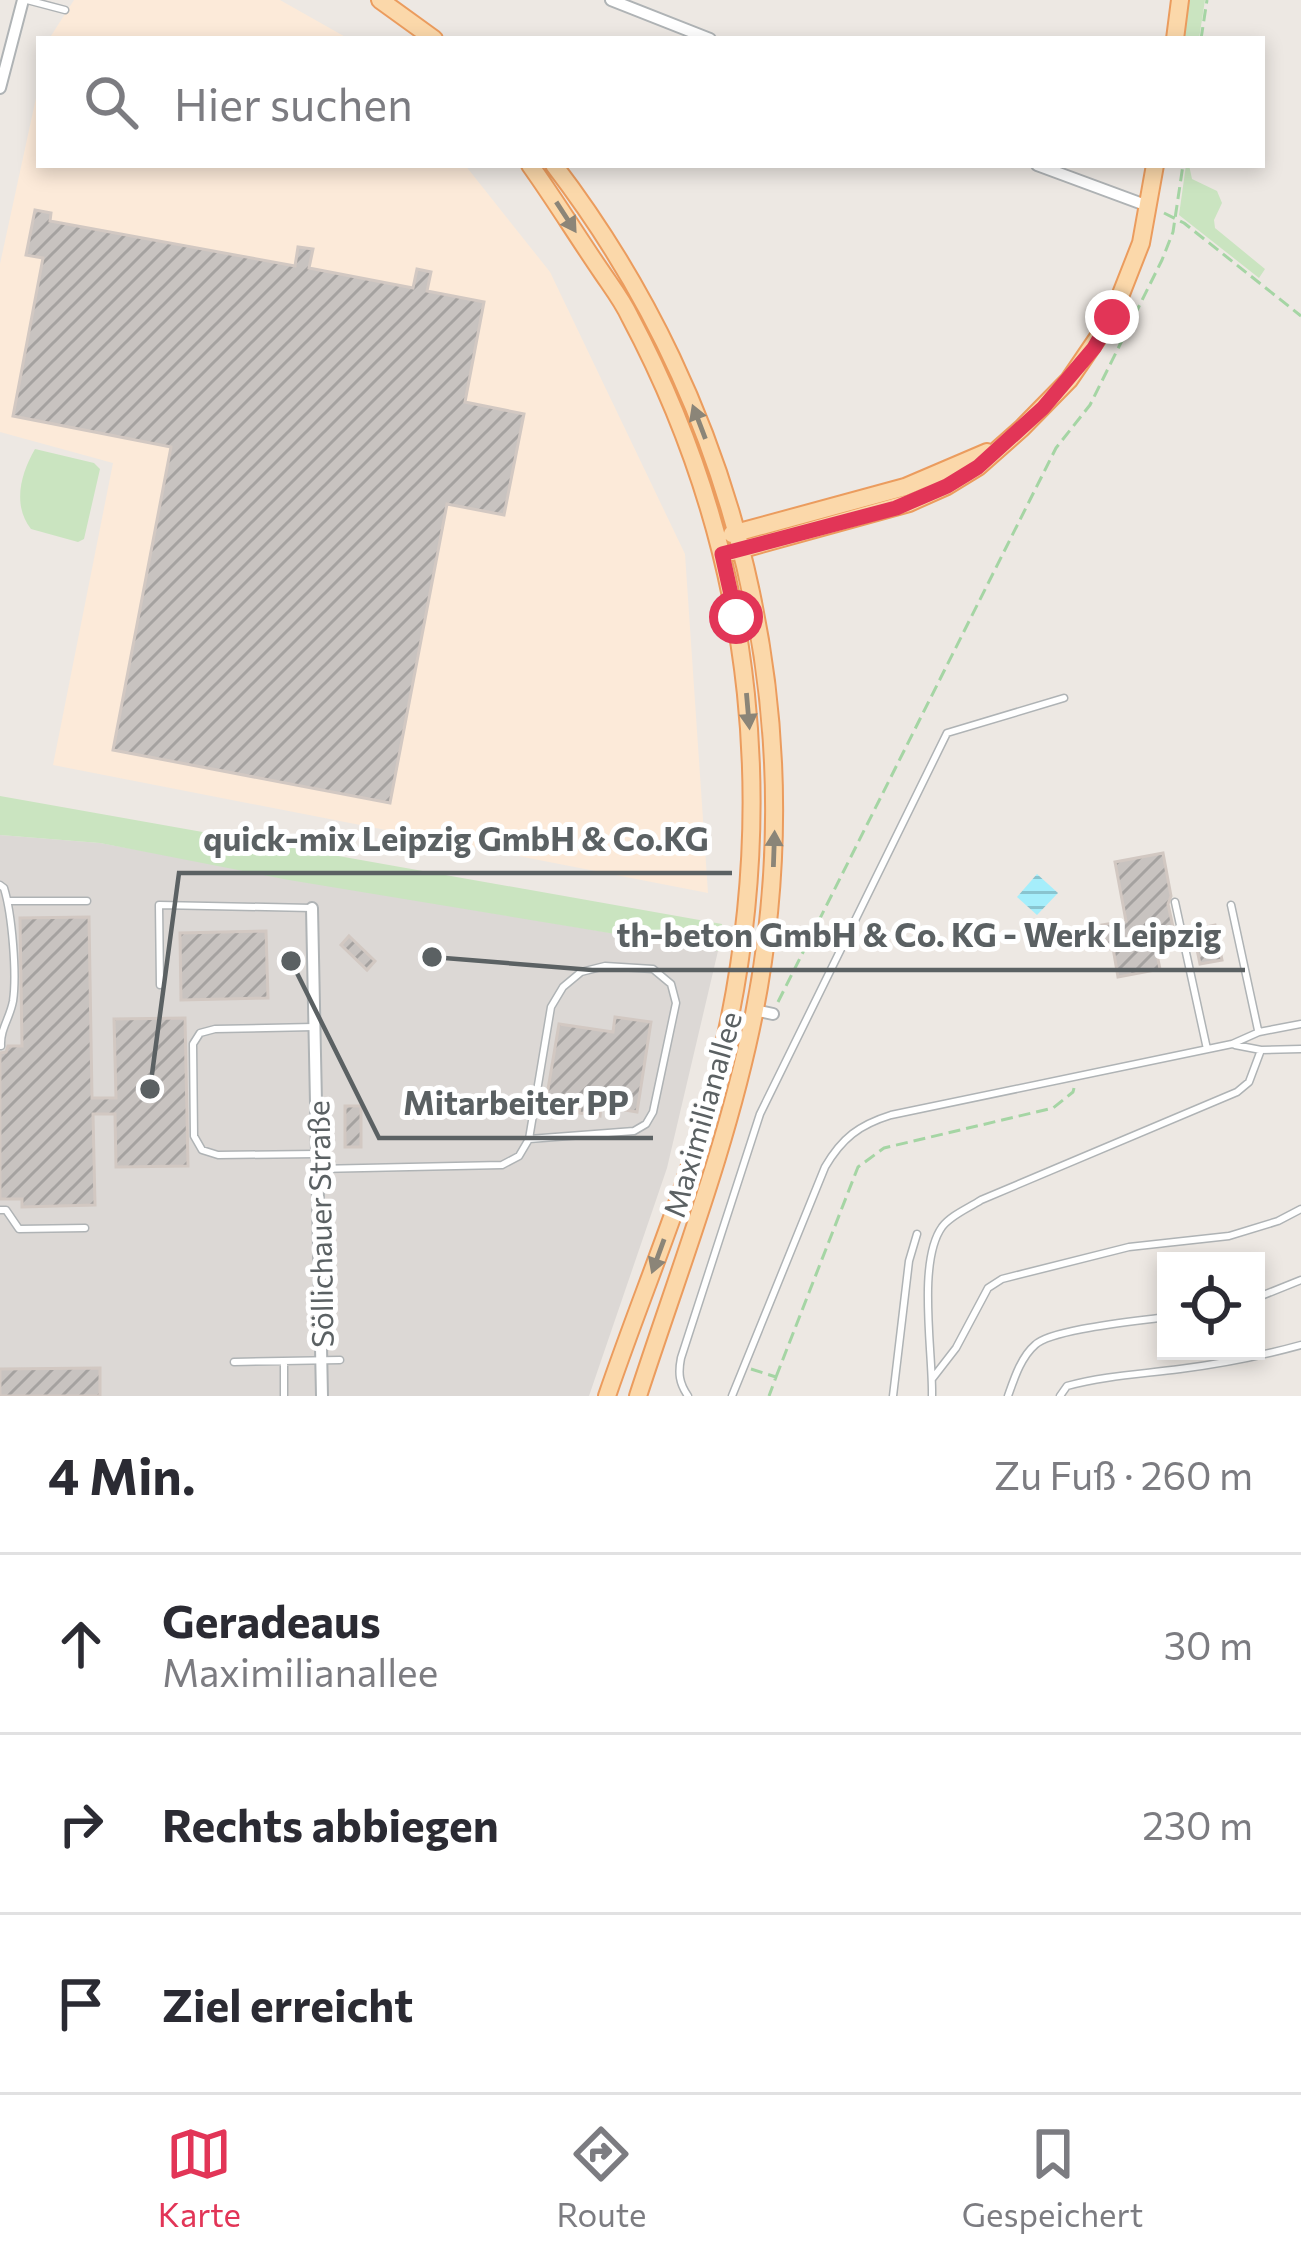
<!DOCTYPE html>
<html lang="de">
<meta charset="utf-8">
<style>
body{margin:0;font-family:Commissioner,sans-serif;background:#f2f2f3;color:#2b2b33}
.controls{position:absolute;right:36px;bottom:36px;display:grid;overflow:hidden;border-radius:0px;box-shadow:0 6px 18px #0003}
.controls button{width:108px;height:108px;display:grid;place-items:center;padding:0;border:0;border-bottom:3px solid #e1e1e2;background:#fff;color:#2b2b33;font:60px sans-serif}
.stop{position:absolute;width:36px;height:36px;margin:-27px;border:9px solid #e23557;border-radius:50%;background:#fff}
.stop.end{background:#e23557;border-color:#fff;box-shadow:0 3px 12px #0008}
.list{margin:0;padding:0;list-style:none}
h2{display:flex;justify-content:space-between;align-items:center;height:156px;margin:0;padding:0 48px;font-size:51px}
h2 small{font-size:39px;font-weight:400;color:#7c7c81}
.list li{display:grid;grid-template-columns:78px 1fr auto;gap:36px;align-items:center;box-sizing:border-box;height:180px;padding:0 48px;border-top:3px solid #e1e1e2}
.list b{display:block;font-size:45px;white-space:nowrap}
.list p{margin:0;font-size:39px;white-space:nowrap;color:#7c7c81}
.list em{font-size:39px;font-style:normal;color:#7c7c81}
.icon{flex:none;width:66px;height:66px;fill:none;stroke:currentColor;stroke-width:2;stroke-linecap:round;stroke-linejoin:round}
.map{position:relative;flex:none;width:1301px;height:1396px;overflow:hidden}
.search{position:absolute;background:#fff;box-shadow:0 6px 18px #0003;left:36px;right:36px;top:36px;height:132px;display:flex;align-items:center;gap:30px;box-sizing:border-box;padding:0 42px;border-radius:0px;color:#7c7c81;font-size:45px}
.sheet{height:696px;background:#fff}
nav{display:flex;justify-content:space-around;align-items:center;box-sizing:border-box;height:168px;border-top:3px solid #e1e1e2;background:#fff;font-size:33px;color:#7c7c81}
nav a{display:grid;justify-items:center;gap:6px}
nav .on{color:#e23557}
.map>svg:first-child{display:block}
.commercial{fill:#fcead9}
.industrial{fill:#dcd8d5}
.grass{fill:#cae4c0}
.water{fill:url(#water-rules)}
.building{fill:url(#building-hatch);stroke:#d2c8c2;stroke-width:3}
.lines{fill:none;stroke-linecap:round;stroke-linejoin:round}
.lane-casing{stroke:#afb3b5;stroke-width:9}
.street-casing{stroke:#afb3b5;stroke-width:14}
.primary-casing{stroke:#eb9c5e;stroke-width:20}
.path{stroke:#a5d5a4;stroke-width:3;stroke-dasharray:12 6;stroke-linecap:butt}
.lane{stroke:#fff;stroke-width:6}
.street{stroke:#fff;stroke-width:10}
.primary{stroke:#fbd8aa;stroke-width:16}
.oneway{fill:#8b8578}
.route{stroke:#e23557;stroke-width:15}
.labels{text-anchor:middle;dominant-baseline:central;stroke-width:10;stroke-linejoin:round;paint-order:stroke}
.street-label{font-size:30px;fill:#5b6163;stroke:#fff}
.leader{fill:none;stroke:#5b6163;stroke-width:4.5}
.callout-dot{fill:#5b6163;stroke:#fff;stroke-width:4.5}
.callout-label{font-size:33px;text-anchor:middle;font-weight:bold;fill:#5b6163;stroke:#fff;stroke-width:10;stroke-linejoin:round;paint-order:stroke}
</style>
<div class="map">
<svg width="1301" height="1396" viewBox="0 0 1301 1396">
<defs>
<pattern id="water-rules" width="6" height="5" patternUnits="userSpaceOnUse" patternTransform="scale(3)"><rect width="6" height="5" fill="#a5eefb"/><path d="M0 2.5h6" fill="none" stroke="#89c4cf"/></pattern>
<pattern id="building-hatch" width="6" height="6" patternUnits="userSpaceOnUse" patternTransform="scale(3)"><rect width="6" height="6" fill="#c8c3c0"/><path d="M-1 1l2-2M0 6l6-6M5 7l2-2" fill="none" stroke="#a5a2a0"/></pattern>
</defs>
<rect width="100%" height="100%" fill="#ede8e3"/>
<!-- commercial -->
<path class="commercial" d="M 74,0 L 280,0 L 349,39 L 49,39 Z
M 39,84 L 39,165 L 465,165 L 550,272 L 685,554 L 708,893 L 53,765 L 113,463 L 0,432 L 0,264 Z"/>
<!-- industrial -->
<path class="industrial" d="M 0,835 L 100,843 L 380,894 L 718,951 L 667,1168 L 589,1396 L 0,1396 Z"/>
<!-- grass -->
<path class="grass" d="M 1189,0 L 1205,0 L 1199,39 L 1183,39 Z
M 1186,165 L 1189,165 L 1192,179 L 1217,191 L 1222,203 L 1214,220 L 1215,228 L 1265,269 L 1259,278 L 1179,215 Z
M 35,449 L 94,463 L 100,469 L 84,539 L 78,542 L 31,529 C 12,505 21,473 35,449 Z
M 0,796 L 722,924 L 718,951 L 289,880 L 100,843 L 0,835 Z"/>
<!-- water -->
<path class="water" d="M 1037,874 L 1058,893 L 1037,915 L 1017,897 Z"/>
<!-- building -->
<path class="building" d="M 35,210 L 51,213 L 50,221 L 295,266 L 298,247 L 313,249 L 309,268 L 413,288 L 417,269 L 431,272 L 427,291 L 484,302 L 465,402 L 524,414 L 504,515 L 447,504 L 390,803 L 113,750 L 171,447 L 13,416 L 43,258 L 26,255 Z
M 1163,853 L 1171,896 L 1168,904 L 1175,936 L 1154,940 L 1160,969 L 1118,977 L 1113,948 L 1107,949 L 1102,925 L 1126,921 L 1115,862 Z
M 89,917 L 92,1098 L 116,1098 L 114,1019 L 185,1018 L 188,1166 L 116,1167 L 115,1114 L 93,1114 L 95,1205 L 22,1207 L 22,1199 L 0,1199 L 0,1053 L 6,1052 L 8,1046 L 22,1046 L 20,918 Z
M 1215,925 L 1222,960 L 1200,964 L 1193,930 Z
M 266,931 L 268,998 L 181,1000 L 180,933 Z
M 349,936 L 375,961 L 367,970 L 341,945 Z
M 615,1017 L 651,1022 L 637,1112 L 601,1106 L 600,1116 L 579,1113 L 581,1101 L 547,1095 L 559,1024 L 613,1032 Z
M 345,1106 L 361,1106 L 361,1147 L 345,1147 Z
M 100,1368 L 100,1396 L 0,1396 L 0,1369 Z"/>
<g class="lines">
<!-- lane casing -->
<g class="lane-casing">
<path id="lane" d="M 27,0 L 65,10
M 0,885 L 4,888 C 12,914 17,974 13,1001 C 10,1018 0,1029 1,1046
M 8,901 L 87,901
M 1175,902 L 1207,1049
M 1231,905 L 1258,1030
M 160,985 L 159,905 L 312,908
M 314,1027 L 215,1029 L 200,1033 L 193,1044 L 194,1136 L 202,1150 L 218,1155 L 316,1154
M 1235,1045 L 1261,1050 L 1301,1049
M 317,1169 L 502,1165 L 519,1156 L 529,1139 L 551,1007 L 563,987 L 581,972 L 605,966 L 653,969 L 671,984 L 676,1003 L 653,1112 L 646,1124 L 634,1131 L 529,1139
M 0,1210 L 6,1210 L 19,1229 L 85,1228
M 1256,1298 L 1301,1280
M 284,1361 L 284,1396
M 234,1362 L 340,1360
M 932,1379 L 956,1348 L 988,1288 L 1002,1279 L 1129,1247 L 1229,1236 L 1278,1221 L 1301,1209
M 688,1396 C 679,1383 678,1373 681,1358 L 760,1114 L 947,733 L 1064,698
M 732,1396 L 825,1167 C 842,1138 859,1125 891,1115 L 1232,1044 L 1259,1032 L 1301,1024
M 893,1396 L 909,1261 L 917,1234
M 932,1396 C 933,1353 917,1262 942,1227 C 951,1215 969,1208 981,1200 L 1237,1092 L 1249,1082 L 1261,1050
M 1008,1396 C 1014,1379 1021,1357 1035,1345 C 1051,1329 1139,1321 1166,1317
M 1060,1396 L 1067,1386 C 1103,1376 1142,1374 1180,1369 C 1220,1364 1261,1356 1301,1345"/>
</g>
<!-- street casing -->
<g class="street-casing">
<path id="street" d="M 611,0 L 710,39
M 0,88 L 23,0
M 1037,165 L 1148,206
M 312,908 L 322,1396
M 754,1010 L 773,1014"/>
</g>
<!-- primary casing -->
<g class="primary-casing">
<path id="primary" d="M 380,0 L 434,39
M 1175,39 L 1180,0
M 530,165 C 555,200 577,236 601,271 C 611,286 622,300 630,317 C 758,558 783,823 714,1086 C 686,1192 642,1293 607,1396
M 554,165 C 739,407 813,714 754,1014 C 728,1144 679,1270 638,1396
M 732,534 L 905,487 L 987,452
M 732,552 L 909,503 L 947,486 L 978,467 L 1022,428 L 1069,380 L 1112,317 L 1141,243 L 1155,165"/>
</g>
<!-- path -->
<path class="path" d="M 1201,39 L 1207,0
M 1164,213 L 1184,223 L 1301,316
M 778,1002 L 1056,448 L 1090,405 L 1162,260 L 1173,232 L 1183,165
M 751,1369 L 776,1377 L 769,1396
M 776,1377 L 858,1167 L 884,1148 L 1053,1108 L 1073,1092 L 1074,1088"/>
<!-- lane -->
<use href="#lane" class="lane"/>
<!-- street -->
<use href="#street" class="street"/>
<!-- primary -->
<use href="#primary" class="primary"/>
</g>
<!-- one-way arrows -->
<defs><path id="oneway-solid" d="M-6-.8H1V-3.2L6.5 0L1 3.2V.8H-6Z" transform="scale(3)"/></defs>
<g class="oneway">
<use href="#oneway-solid" transform="translate(566 217) rotate(57)"/>
<use href="#oneway-solid" transform="translate(699 422) rotate(-111)"/>
<use href="#oneway-solid" transform="translate(748 711) rotate(85)"/>
<use href="#oneway-solid" transform="translate(774 849) rotate(-88)"/>
<use href="#oneway-solid" transform="translate(658 1256) rotate(110)"/>
</g>
<g class="lines">
<!-- route -->
<path class="route" d="M 736,617 L 722,554 L 896,508 L 947,486 L 978,467 L 1043,408 L 1094,348 L 1112,317"/>
</g>
<g class="labels">
<!-- street labels -->
<g class="street-label">
<text transform="translate(701 1114) rotate(-74)">Maximilianallee</text>
<text transform="translate(319 1224) rotate(-91)">Söllichauer Straße</text>
</g>
</g>
<!-- callouts -->
<path class="leader" d="M150 1089L179 873H732M432 957L592 970H1245M291 961L379 1138H653"/>
<g class="callout-dot">
<circle cx="150" cy="1089" r="12"/>
<circle cx="432" cy="957" r="12"/>
<circle cx="291" cy="961" r="12"/>
</g>
<g class="callout-label">
<text x="456" y="851">quick-mix Leipzig GmbH &amp; Co.KG</text>
<text x="919" y="947">th-beton GmbH &amp; Co. KG - Werk Leipzig</text>
<text x="516" y="1115">Mitarbeiter PP</text>
</g>
</svg>
<div class="controls">
<button><svg class="icon" aria-label="locate" viewBox="0 0 24 24"><circle cx="12" cy="12" r="6"/><path d="M12 2v4M12 18v4M2 12h4M18 12h4"/></svg></button>
</div>
<div class="stop" style="left:736px;top:617px"></div>
<div class="stop end" style="left:1112px;top:317px"></div>
<div class="search"><svg class="icon" aria-label="search" viewBox="0 0 24 24"><circle cx="10" cy="10" r="6"/><path d="M15 15l6 6"/></svg>Hier suchen</div>
</div>
<section class="sheet">
<h2>4 Min.<small>Zu Fuß · 260 m</small></h2>
<ul class="list">
<li><svg class="icon" aria-label="ahead" viewBox="0 0 24 24"><path d="M12 20V5M6 11l6-6 6 6"/></svg><div><b>Geradeaus</b><p>Maximilianallee</p></div><em>30 m</em></li>
<li><svg class="icon" aria-label="right" viewBox="0 0 24 24"><path d="M7 20v-9h11M14 6l5 5-5 5"/></svg><div><b>Rechts abbiegen</b></div><em>230 m</em></li>
<li><svg class="icon" aria-label="arrive" viewBox="0 0 24 24"><path d="M6 21V4h12l-3 4 3 4H6"/></svg><div><b>Ziel erreicht</b></div></li>
</ul>
</section>
<nav>
<a class="on"><svg class="icon" aria-label="map" viewBox="0 0 24 24"><path d="M3 6l6-2 6 2 6-2v14l-6 2-6-2-6 2zM9 4v14M15 6v14"/></svg>Karte</a>
<a><svg class="icon" aria-label="directions" viewBox="0 0 24 24"><path d="M12 3l9 9-9 9-9-9zM9 14v-3h6M13 9l2 2-2 2"/></svg>Route</a>
<a><svg class="icon" aria-label="saved" viewBox="0 0 24 24"><path d="M7 4h10v16l-5-4-5 4z"/></svg>Gespeichert</a>
</nav>
